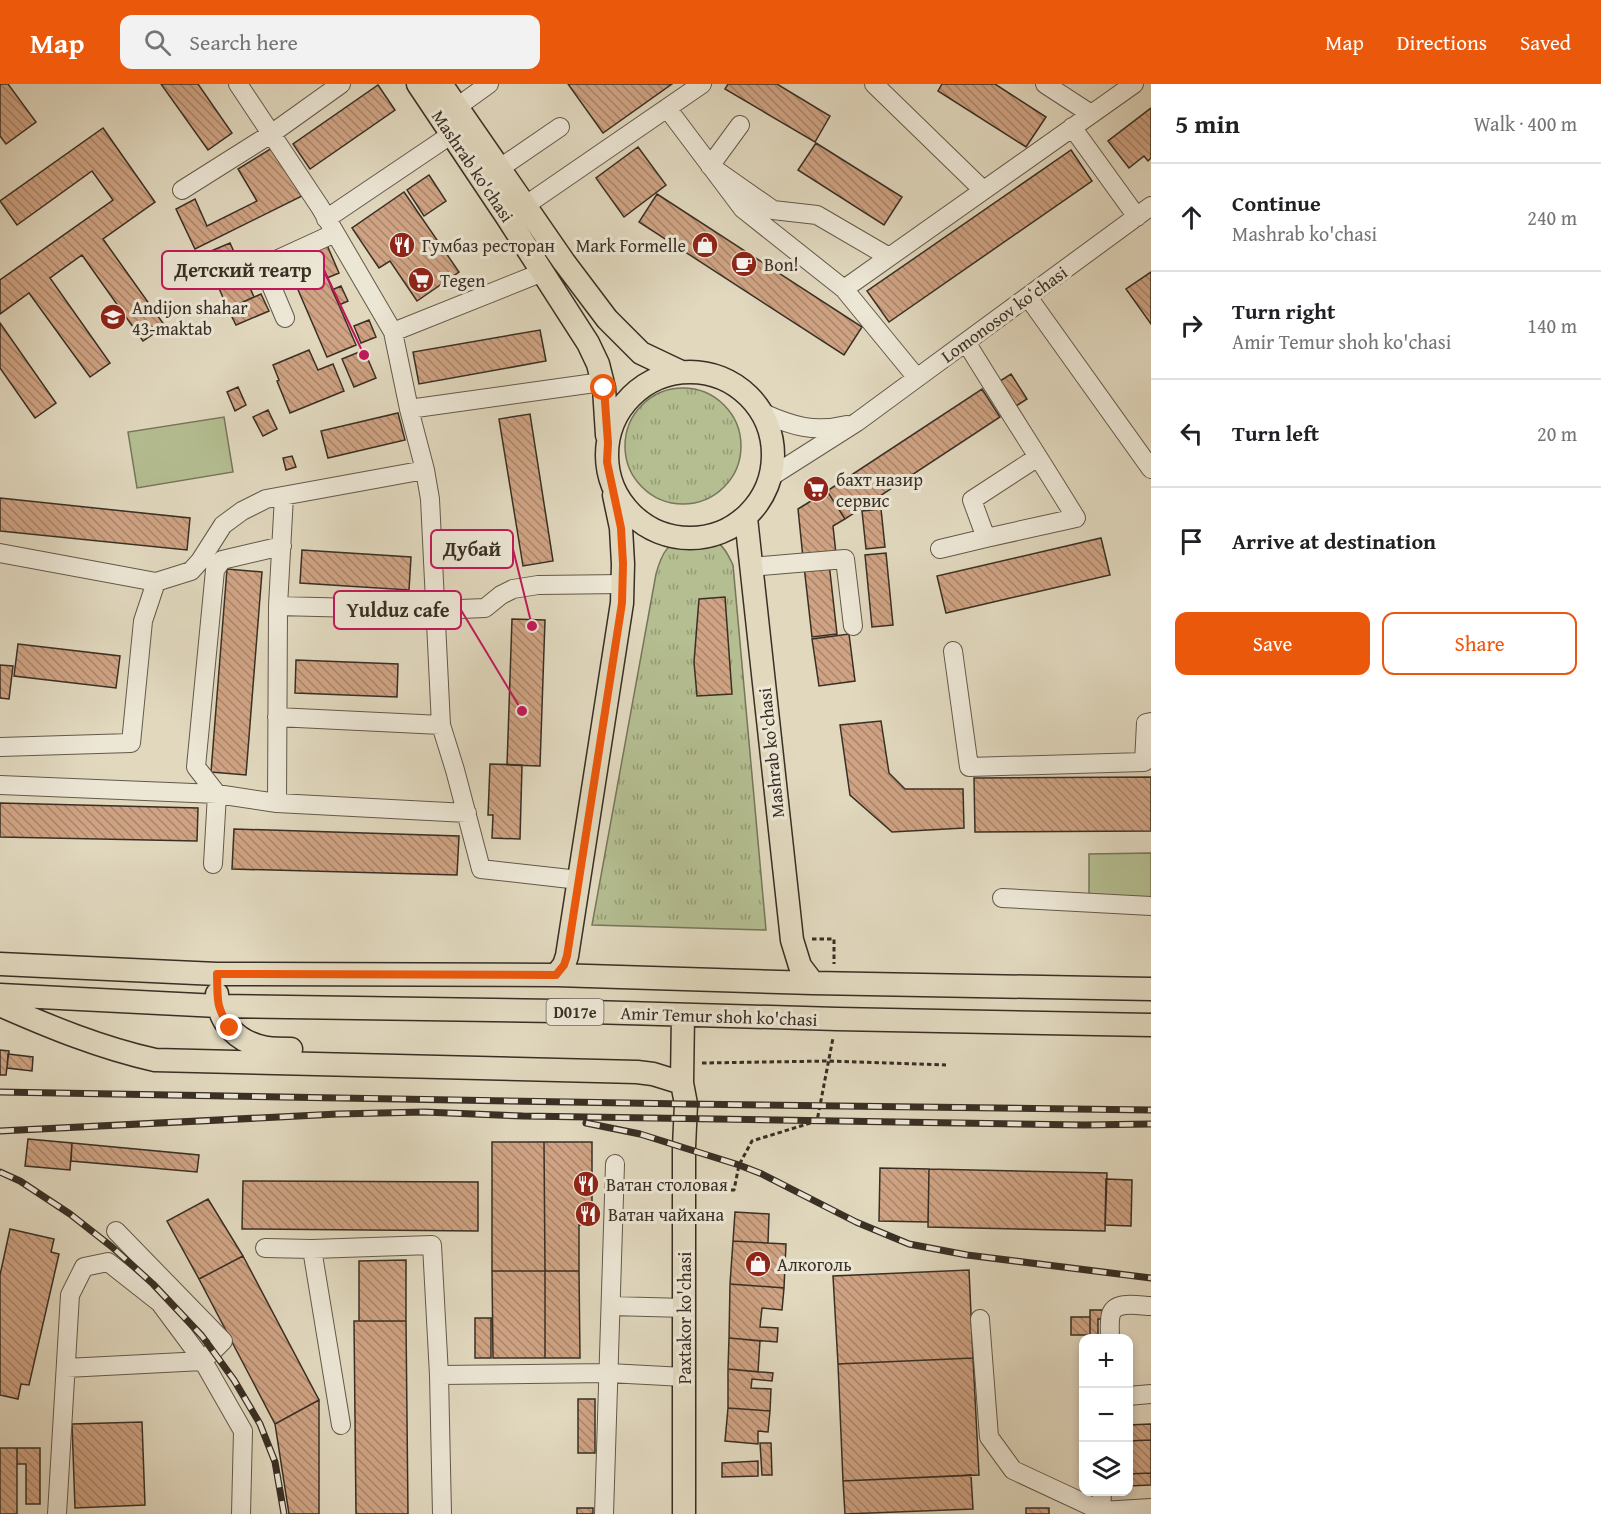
<!DOCTYPE html>
<meta charset="utf-8">
<style>
body{margin:0;font-family:"Gentium Book Plus",serif;background:#f2f2f2;color:#202124}
.controls{position:absolute;right:18px;bottom:18px;display:grid;overflow:hidden;border-radius:12px;box-shadow:0 3px 9px #0003}
.controls button{width:54px;height:54px;display:grid;place-items:center;padding:0;border:0;border-bottom:2px solid #e0e0e0;background:#fff;color:#202124;font:30px sans-serif}
.stop{position:absolute;width:18px;height:18px;margin:-14px;border:4px solid #ea580c;border-radius:50%;background:#fff}
.stop.end{background:#ea580c;border-color:#fff;box-shadow:0 2px 6px #0008}
.list{margin:0;padding:0;list-style:none}
h2{display:flex;justify-content:space-between;align-items:center;height:78px;margin:0;padding:0 24px;font-size:26px}
h2 small{font-size:20px;font-weight:400;color:#757577}
.list li{display:grid;grid-template-columns:39px 1fr auto;gap:18px;align-items:center;box-sizing:border-box;height:108px;padding:0 24px;border-top:2px solid #e0e0e0}
.list b{display:block;font-size:22px;white-space:nowrap}
.list p{margin:0;font-size:20px;white-space:nowrap;color:#757577}
.list em{font-size:20px;font-style:normal;color:#757577}
.actions{display:flex;gap:12px;padding:18px 24px}
.actions a{flex:1;padding:14px 0;border:2px solid #ea580c;border-radius:12px;text-align:center;font-size:21px;color:#ea580c}
.actions .main{background:#ea580c;color:#fff}
.icon{flex:none;width:33px;height:33px;fill:none;stroke:currentColor;stroke-width:2;stroke-linecap:round;stroke-linejoin:round}
.map{position:relative;flex:none;width:1151px;height:1430px;overflow:hidden}
header{display:flex;align-items:center;gap:36px;box-sizing:border-box;height:84px;padding:0 30px;background:#ea580c;color:#fff}
header strong{font-size:28px}
nav{display:flex;gap:33px;margin-inline-start:auto;font-size:21px}
.search{width:420px;height:54px;background:#f2f2f2;display:flex;align-items:center;gap:15px;box-sizing:border-box;padding:0 21px;border-radius:12px;color:#757577;font-size:22px}
main{display:flex}
aside{flex:1;background:#fff}
.map>svg:first-child{display:block}
.grass{fill:url(#grass-tufts);stroke:#76765a;stroke-width:1.5}
.park{fill:#b4be91;stroke:#76765a;stroke-width:1.5}
.building{fill:url(#building-back-hatch);stroke:#392f24;stroke-width:1.5}
.lines{fill:none;stroke-linecap:round;stroke-linejoin:round}
.minor-casing{stroke:#63594a;stroke-width:20}
.major-casing{stroke:#392f24;stroke-width:25}
.path{stroke:#392f24;stroke-width:3;stroke-dasharray:4.5 3;stroke-linecap:butt}
.minor{stroke:#ece6d5;stroke-width:18}
.major{stroke:#e1d8be;stroke-width:22}
.rail-casing{stroke:#392f24;stroke-width:7}
.rail{stroke:#ece6d5;stroke-width:4.5;stroke-dasharray:14;stroke-linecap:butt}
.route{stroke:#ea580c;stroke-width:8}
.labels{text-anchor:middle;dominant-baseline:central;stroke-width:6;stroke-linejoin:round;paint-order:stroke}
.shield{fill:#ece6d5;stroke:#6f6659;stroke-width:1.5}
.shield-label{font-size:16px;font-weight:bold;fill:#392f24}
.street-label{font-size:18px;fill:#392f24;stroke:#ece6d5}
.poi-label{font-size:18px;fill:#392f24;stroke:#ece6d5;text-anchor:start}
.leader{fill:none;stroke:#c2185b;stroke-width:2}
.callout-dot{fill:#c2185b;stroke:#ece6d5;stroke-width:2}
.callout{fill:#ece6d5;stroke:#c2185b;stroke-width:2}
.callout-label{font-size:20px;text-anchor:middle;font-weight:bold;fill:#392f24}
</style>
<header>
<strong>Map</strong>
<div class="search"><svg class="icon" aria-label="search" viewBox="0 0 24 24"><circle cx="10" cy="10" r="6"/><path d="M15 15l6 6"/></svg>Search here</div>
<nav><a>Map</a><a>Directions</a><a>Saved</a></nav>
</header>
<main>
<div class="map">
<svg width="1151" height="1430" viewBox="0 0 1151 1430">
<defs>
<pattern id="grass-tufts" width="24" height="20" patternUnits="userSpaceOnUse" patternTransform="scale(1.5)"><rect width="24" height="20" fill="#b4be91"/><path d="M3 7l-1-3M5 7V3M7 7l1-3M15 17l-1-3M17 17v-4M19 17l1-3" fill="none" stroke="#939b76"/></pattern>
<pattern id="building-back-hatch" width="6" height="6" patternUnits="userSpaceOnUse" patternTransform="scale(1.5)"><rect width="6" height="6" fill="#cfa383"/><path d="M-1 5l2 2M0 0l6 6M5-1l2 2" fill="none" stroke="#a9856b"/></pattern>
</defs>
<rect width="100%" height="100%" fill="#e1d8be"/>
<filter id="stains"><feTurbulence type="fractalNoise" baseFrequency=".00333" numOctaves="4"/><feColorMatrix values="0 0 0 0 .2 0 0 0 0 .09 0 0 0 0 .02 0 0 0 .5 -.17"/></filter>
<radialGradient id="worn" r=".72"><stop offset=".6" stop-color="#630" stop-opacity="0"/><stop offset="1" stop-color="#630" stop-opacity=".3"/></radialGradient>
<!-- grass -->
<path class="grass" d="M625 362a58 58 0 1 1 116 0a58 58 0 1 1-116 0Z
M 690,452 C 716,455 722,456 733,481 L 766,846 L 592,841 L 656,490 C 662,468 667,459 690,452 Z"/>
<!-- park -->
<path class="park" d="M 224,333 L 233,388 L 137,404 L 128,348 Z
M 1151,769 L 1151,827 L 1089,827 L 1089,770 Z"/>
<!-- building -->
<path class="building" d="M 0,0 L 8,0 L 36,38 L 6,60 L 0,52 Z
M 161,0 L 198,0 L 232,49 L 208,66 Z
M 568,0 L 672,0 L 603,49 Z
M 728,0 L 777,0 L 830,32 L 815,58 L 725,5 Z
M 942,0 L 995,0 L 1046,33 L 1026,63 L 938,7 Z
M 378,1 L 395,26 L 310,85 L 293,60 Z
M 1151,24 L 1151,74 L 1148,77 L 1144,72 L 1129,84 L 1108,57 Z
M 103,44 L 155,118 L 103,155 L 165,242 L 143,257 L 82,171 L 50,194 L 110,279 L 90,293 L 29,209 L 0,230 L 0,196 L 113,116 L 92,87 L 17,141 L 0,117 Z
M 816,59 L 902,113 L 884,141 L 798,86 Z
M 638,63 L 666,101 L 624,133 L 596,94 Z
M 272,64 L 302,112 L 195,165 L 176,125 L 195,115 L 207,142 L 257,117 L 238,85 Z
M 1071,66 L 1092,97 L 889,238 L 867,207 Z
M 429,91 L 446,117 L 424,132 L 407,106 Z
M 404,108 L 459,188 L 417,217 L 390,177 L 379,184 L 352,144 Z
M 657,110 L 862,243 L 844,271 L 639,138 Z
M 230,159 L 254,213 L 228,225 L 204,170 Z
M 327,161 L 339,189 L 327,194 L 315,165 Z
M 315,165 L 356,261 L 327,273 L 286,178 Z
M 1151,188 L 1151,240 L 1126,205 Z
M 341,202 L 348,217 L 339,221 L 332,206 Z
M 261,210 L 269,227 L 236,241 L 228,225 Z
M 369,236 L 376,253 L 361,259 L 354,242 Z
M 0,239 L 56,319 L 35,334 L 0,284 Z
M 540,246 L 546,277 L 419,300 L 413,268 Z
M 309,266 L 318,286 L 333,280 L 344,307 L 290,329 L 277,297 L 279,296 L 273,281 Z
M 364,266 L 376,294 L 354,303 L 342,275 Z
M 1011,290 L 1027,315 L 1016,322 L 1000,297 Z
M 238,303 L 246,321 L 235,327 L 227,308 Z
M 982,305 L 1000,333 L 845,435 L 827,407 Z
M 268,326 L 277,345 L 263,352 L 253,333 Z
M 398,329 L 405,356 L 328,374 L 321,347 Z
M 530,330 L 553,477 L 523,482 L 499,335 Z
M 292,372 L 296,383 L 286,386 L 283,374 Z
M 827,407 L 845,435 L 833,442 L 836,470 L 803,474 L 798,425 Z
M 0,414 L 190,434 L 187,466 L 0,447 Z
M 881,425 L 885,463 L 866,465 L 862,427 Z
M 1101,454 L 1110,491 L 946,529 L 937,492 Z
M 302,466 L 411,473 L 409,506 L 300,499 Z
M 886,469 L 893,541 L 872,543 L 865,471 Z
M 829,479 L 837,550 L 812,553 L 804,482 Z
M 227,485 L 262,488 L 246,691 L 211,688 Z
M 725,513 L 732,610 L 697,612 L 694,578 L 699,515 Z
M 512,535 L 545,536 L 540,682 L 507,681 Z
M 849,550 L 855,597 L 819,602 L 812,555 Z
M 18,560 L 120,572 L 116,604 L 14,592 Z
M 296,576 L 398,580 L 397,613 L 295,609 Z
M 0,581 L 13,582 L 9,615 L 0,614 Z
M 881,637 L 889,689 L 905,705 L 963,705 L 964,744 L 892,748 L 850,711 L 840,641 Z
M 490,680 L 522,681 L 520,755 L 492,754 L 493,731 L 488,731 Z
M 1151,693 L 1151,747 L 975,748 L 974,694 Z
M 0,719 L 198,724 L 197,757 L 0,753 Z
M 234,745 L 459,752 L 457,791 L 232,785 Z
M 0,966 L 9,967 L 6,991 L 0,991 Z
M 8,970 L 33,973 L 32,987 L 7,984 Z
M 28,1055 L 72,1059 L 70,1086 L 25,1082 Z
M 492,1058 L 544,1058 L 545,1187 L 492,1187 Z
M 544,1058 L 592,1058 L 592,1141 L 579,1141 L 579,1187 L 545,1187 Z
M 72,1059 L 199,1071 L 197,1088 L 71,1077 Z
M 880,1084 L 929,1085 L 928,1138 L 879,1137 Z
M 929,1085 L 1107,1089 L 1105,1147 L 928,1143 Z
M 1106,1095 L 1132,1096 L 1131,1142 L 1105,1141 Z
M 243,1097 L 478,1098 L 478,1147 L 242,1145 Z
M 208,1115 L 243,1172 L 199,1195 L 167,1137 Z
M 735,1128 L 769,1130 L 768,1159 L 733,1157 Z
M 10,1145 L 54,1155 L 51,1168 L 59,1170 L 29,1301 L 21,1300 L 18,1315 L 0,1311 L 0,1191 Z
M 733,1157 L 786,1160 L 784,1204 L 730,1200 Z
M 243,1172 L 319,1316 L 275,1340 L 199,1195 Z
M 406,1176 L 406,1237 L 359,1237 L 359,1177 Z
M 969,1186 L 973,1274 L 838,1280 L 833,1192 Z
M 492,1187 L 545,1187 L 545,1274 L 493,1274 Z
M 545,1187 L 579,1187 L 580,1274 L 545,1274 Z
M 730,1200 L 784,1204 L 782,1226 L 762,1224 L 760,1243 L 778,1244 L 777,1258 L 729,1254 Z
M 1090,1226 L 1106,1226 L 1106,1235 L 1098,1235 L 1098,1251 L 1090,1251 Z
M 1071,1233 L 1090,1233 L 1090,1251 L 1071,1251 Z
M 475,1234 L 491,1234 L 491,1274 L 475,1274 Z
M 354,1237 L 406,1237 L 408,1430 L 356,1430 Z
M 729,1254 L 760,1257 L 758,1288 L 728,1285 Z
M 973,1274 L 979,1391 L 843,1397 L 838,1280 Z
M 728,1285 L 773,1289 L 772,1297 L 752,1295 L 751,1304 L 771,1305 L 770,1327 L 728,1324 Z
M 578,1315 L 595,1315 L 595,1369 L 578,1369 Z
M 319,1316 L 319,1430 L 289,1430 L 275,1340 Z
M 728,1324 L 770,1327 L 768,1348 L 758,1347 L 758,1360 L 725,1357 Z
M 142,1338 L 145,1421 L 75,1424 L 72,1340 Z
M 1151,1340 L 1151,1356 L 1128,1357 L 1128,1341 Z
M 1151,1356 L 1151,1389 L 1128,1390 L 1128,1357 Z
M 760,1359 L 771,1359 L 772,1391 L 762,1391 Z
M 0,1364 L 17,1364 L 17,1430 L 0,1430 Z
M 17,1364 L 40,1364 L 40,1420 L 26,1420 L 26,1380 L 17,1380 Z
M 758,1377 L 758,1392 L 722,1393 L 722,1379 Z
M 1151,1389 L 1151,1401 L 1128,1402 L 1128,1390 Z
M 971,1391 L 973,1425 L 845,1430 L 843,1397 Z
M 577,1424 L 593,1424 L 593,1430 L 577,1430 Z
M 1026,1424 L 1049,1424 L 1049,1430 L 1026,1430 Z"/>
<g class="lines">
<!-- minor casing -->
<g class="minor-casing">
<path id="minor" d="M 238,0 L 320,123 L 393,248 L 543,188
M 874,0 L 983,106
M 1045,0 L 1091,30
M 457,23 L 489,0
M 667,24 L 743,125 L 844,205
M 740,41 L 710,82 L 773,126 L 817,131 L 889,173
M 1072,43 L 1137,133
M 500,84 L 560,43
M 182,106 L 271,50 L 341,0
M 526,121 L 702,0
M 326,135 L 452,50
M 1028,213 L 1151,385
M 285,234 L 263,182 L 335,149
M 966,258 C 1002,317 1040,375 1076,434 L 986,454 L 972,416 L 1038,373
M 917,294 L 844,205 L 1134,0
M 409,325 L 602,298
M 763,329 C 792,342 814,349 847,341
M 425,386 L 430,415 L 441,641 L 455,686 L 481,785 L 579,796
M 772,392 L 857,338 L 1151,122
M 284,412 L 278,522 L 277,719 L 467,729
M 940,465 L 986,454
M 0,469 L 156,498
M 751,483 L 845,475 L 853,542
M 278,522 L 436,526 L 485,524 L 501,511 L 513,505 L 538,501 L 623,500
M 953,567 L 969,683 L 1144,678 L 1146,639 L 1151,638
M 277,633 L 441,641
M 0,663 L 131,659 L 143,537 L 156,498 L 191,487 L 200,477 L 223,441 L 242,427 L 266,415 L 425,386 L 409,325 L 393,248
M 0,701 L 217,710 L 277,719
M 213,780 L 217,710 L 196,683 L 215,486 L 222,476 L 282,462
M 1002,814 L 1151,822
M 265,1164 L 312,1165
M 611,1222 L 685,1224
M 980,1235 L 989,1353 L 1013,1386 L 1101,1427 L 1151,1424
M 1110,1254 C 1110,1247 1109,1237 1111,1230 C 1116,1216 1140,1222 1151,1222
M 66,1284 L 203,1277 L 223,1257 L 116,1147
M 1128,1312 L 1151,1310
M 341,1341 L 312,1165 L 432,1161 L 439,1291
M 57,1430 L 70,1211 L 84,1183 L 108,1178 L 160,1219 L 203,1277 L 243,1347 L 241,1430
M 442,1430 L 439,1291 L 609,1289 L 684,1293
M 604,1430 L 615,1080
M 1101,1430 L 1102,1408"/>
</g>
<!-- major casing -->
<g class="major-casing">
<path id="major" d="M 418,0 L 507,133 L 588,259 L 598,280 L 604,304 L 607,351
M 441,0 L 564,178 L 607,235 L 641,269 L 681,288
M607 371a83 83 0 1 1 166 0a83 83 0 1 1-166 0Z
M 746,434 L 792,856 L 800,882 L 813,899
M 0,880 L 217,890 L 556,891 L 813,899 L 1151,905
M 556,891 L 564,881 L 567,872 L 622,519 L 623,480 L 621,444 L 614,411
M 217,910 C 218,939 238,959 267,964 C 275,965 283,965 291,965
M 0,911 L 218,922 L 556,927 L 837,935 L 1151,941
M 0,921 C 50,943 101,964 155,976 L 637,988 L 653,990 L 682,999
M 683,931 L 682,999 L 686,1020 L 684,1063 L 684,1430"/>
</g>
<!-- path -->
<path class="path" d="M 812,855 L 834,855 L 834,880
M 702,979 L 829,977 L 946,981
M 701,1106 L 734,1106 L 739,1081 L 752,1057 L 817,1037 L 833,954"/>
<!-- minor -->
<use href="#minor" class="minor"/>
<!-- major -->
<use href="#major" class="major"/>
<!-- rail casing -->
<g class="rail-casing">
<path id="rail" d="M 0,1008 L 686,1020 L 1151,1026
M 586,1039 L 640,1050 L 739,1081 L 762,1090 L 856,1138 L 909,1160 L 967,1171 L 1151,1194
M 0,1047 L 338,1030 L 424,1028 L 523,1032 L 1084,1041 L 1151,1040
M 0,1088 L 20,1097 L 70,1130 L 112,1163 L 153,1200 L 202,1252 L 234,1296 L 260,1340 L 275,1378 L 284,1430"/>
</g>
<!-- rail -->
<use href="#rail" class="rail"/>
</g>
<g class="lines">
<!-- route -->
<path class="route" d="M 230,944 C 215,922 218,915 217,890 L 556,891 L 564,881 L 567,872 L 622,519 L 623,480 L 621,444 L 607,378 L 608,359 L 604,304"/>
</g>
<!-- icons -->
<defs>
<g id="restaurant-disc" transform="scale(1.35)"><circle r="9.5" fill="#8f2418" stroke="#ece6d5"/><path d="M-5-6h1v4h1v-4h1v4h1v-4h1v5L-1.5 .5V6h-2V.5L-5-1ZM5-6V6H3V1.5H1.5Q1.5-4 5-6Z" fill="#fff"/></g>
<g id="shop-disc" transform="scale(1.35)"><circle r="9.5" fill="#8f2418" stroke="#ece6d5"/><path d="M-5-2.5h2.3a2.7 3.5 0 0 1 5.4 0H5L5.5 6h-11ZM-1.5-2.5h3a1.5 2.3 0 0 0-3 0Z" fill="#fff"/></g>
<g id="cafe-disc" transform="scale(1.35)"><circle r="9.5" fill="#8f2418" stroke="#ece6d5"/><path d="M-5.5-4.5H6V0H3Q3 3.5 0 3.5H-2.5Q-5.5 3.5-5.5 0ZM3-3.2v2h1.7v-2ZM-6 4.5H4V6H-6Z" fill="#fff"/></g>
<g id="supermarket-disc" transform="scale(1.35)"><circle r="9.5" fill="#8f2418" stroke="#ece6d5"/><path d="M-6-5.5h2.5l.6 2H6L4.5 2H-2.5L-4.4-4H-6ZM-1.5 3.2a1.3 1.3 0 1 0 .1 0ZM3 3.2a1.3 1.3 0 1 0 .1 0Z" fill="#fff"/></g>
<g id="school-disc" transform="scale(1.35)"><circle r="9.5" fill="#8f2418" stroke="#ece6d5"/><path d="M0-5L7-2L0 1L-7-2ZM-4 1L0 2.5L4 1V4Q0 6-4 4Z" fill="#fff"/></g>
</defs>
<g fill-rule="evenodd">
<use href="#restaurant-disc" x="402" y="161"/>
<use href="#shop-disc" x="705" y="161"/>
<use href="#cafe-disc" x="744" y="180"/>
<use href="#supermarket-disc" x="421" y="196"/>
<use href="#school-disc" x="113" y="233"/>
<use href="#supermarket-disc" x="816" y="405"/>
<use href="#restaurant-disc" x="586" y="1100"/>
<use href="#restaurant-disc" x="588" y="1130"/>
<use href="#shop-disc" x="758" y="1180"/>
</g>
<g class="labels">
<!-- shield labels -->
<rect class="shield" x="546.5" y="915" width="57" height="26" rx="4.5"/>
<g class="shield-label">
<text x="575" y="928">D017e</text>
</g>
<!-- street labels -->
<g class="street-label">
<text transform="translate(473 82) rotate(56)">Mashrab ko'chasi</text>
<text transform="translate(1004 230) rotate(-36)">Lomonosov koʻchasi</text>
<text transform="translate(771 669) rotate(-96)">Mashrab ko'chasi</text>
<text transform="translate(719 932) rotate(2)">Amir Temur shoh ko'chasi</text>
<text transform="translate(684 1234) rotate(-90)">Paxtakor ko'chasi</text>
</g>
<!-- poi labels -->
<g class="poi-label">
<text x="422" y="161">Гумбаз ресторан</text>
<text x="686" y="161" text-anchor="end">Mark Formelle</text>
<text x="764" y="180">Bon!</text>
<text x="440" y="196">Tegen</text>
<text x="132" y="223">Andijon shahar<tspan x="132" dy="21">43-maktab</tspan></text>
<text x="836" y="395">бахт назир<tspan x="836" dy="21">сервис</tspan></text>
<text x="606" y="1100">Ватан столовая</text>
<text x="608" y="1130">Ватан чайхана</text>
<text x="777" y="1180">Алкоголь</text>
</g>
</g>
<!-- callouts -->
<path class="leader" d="M364 271L324 186M532 542L513 465M522 627L461 526"/>
<g class="callout-dot">
<circle cx="364" cy="271" r="6"/>
<circle cx="532" cy="542" r="6"/>
<circle cx="522" cy="627" r="6"/>
</g>
<g class="callout">
<rect x="162" y="167" width="162" height="38" rx="6"/>
<rect x="431" y="446" width="82" height="38" rx="6"/>
<rect x="334" y="507" width="127" height="38" rx="6"/>
</g>
<g class="callout-label">
<text x="243" y="193">Детский театр</text>
<text x="472" y="472">Дубай</text>
<text x="398" y="533">Yulduz cafe</text>
</g>
<rect width="100%" height="100%" filter="url(#stains)"/>
<rect width="100%" height="100%" fill="url(#worn)"/>
</svg>
<div class="controls">
<button>+</button>
<button>−</button>
<button><svg class="icon" aria-label="layers" viewBox="0 0 24 24"><path d="M12 4l9 5-9 5-9-5zM3 14l9 5 9-5"/></svg></button>
</div>
<div class="stop" style="left:604px;top:304px"></div>
<div class="stop end" style="left:230px;top:944px"></div>
</div>
<aside>
<h2>5 min<small>Walk · 400 m</small></h2>
<ul class="list">
<li><svg class="icon" aria-label="ahead" viewBox="0 0 24 24"><path d="M12 20V5M6 11l6-6 6 6"/></svg><div><b>Continue</b><p>Mashrab ko'chasi</p></div><em>240 m</em></li>
<li><svg class="icon" aria-label="right" viewBox="0 0 24 24"><path d="M7 20v-9h11M14 6l5 5-5 5"/></svg><div><b>Turn right</b><p>Amir Temur shoh ko'chasi</p></div><em>140 m</em></li>
<li><svg class="icon" aria-label="left" viewBox="0 0 24 24"><path d="M17 20v-9H6M10 6l-5 5 5 5"/></svg><div><b>Turn left</b></div><em>20 m</em></li>
<li><svg class="icon" aria-label="arrive" viewBox="0 0 24 24"><path d="M6 21V4h12l-3 4 3 4H6"/></svg><div><b>Arrive at destination</b></div></li>
</ul>
<div class="actions"><a class="main">Save</a><a>Share</a></div>
</aside>
</main>
